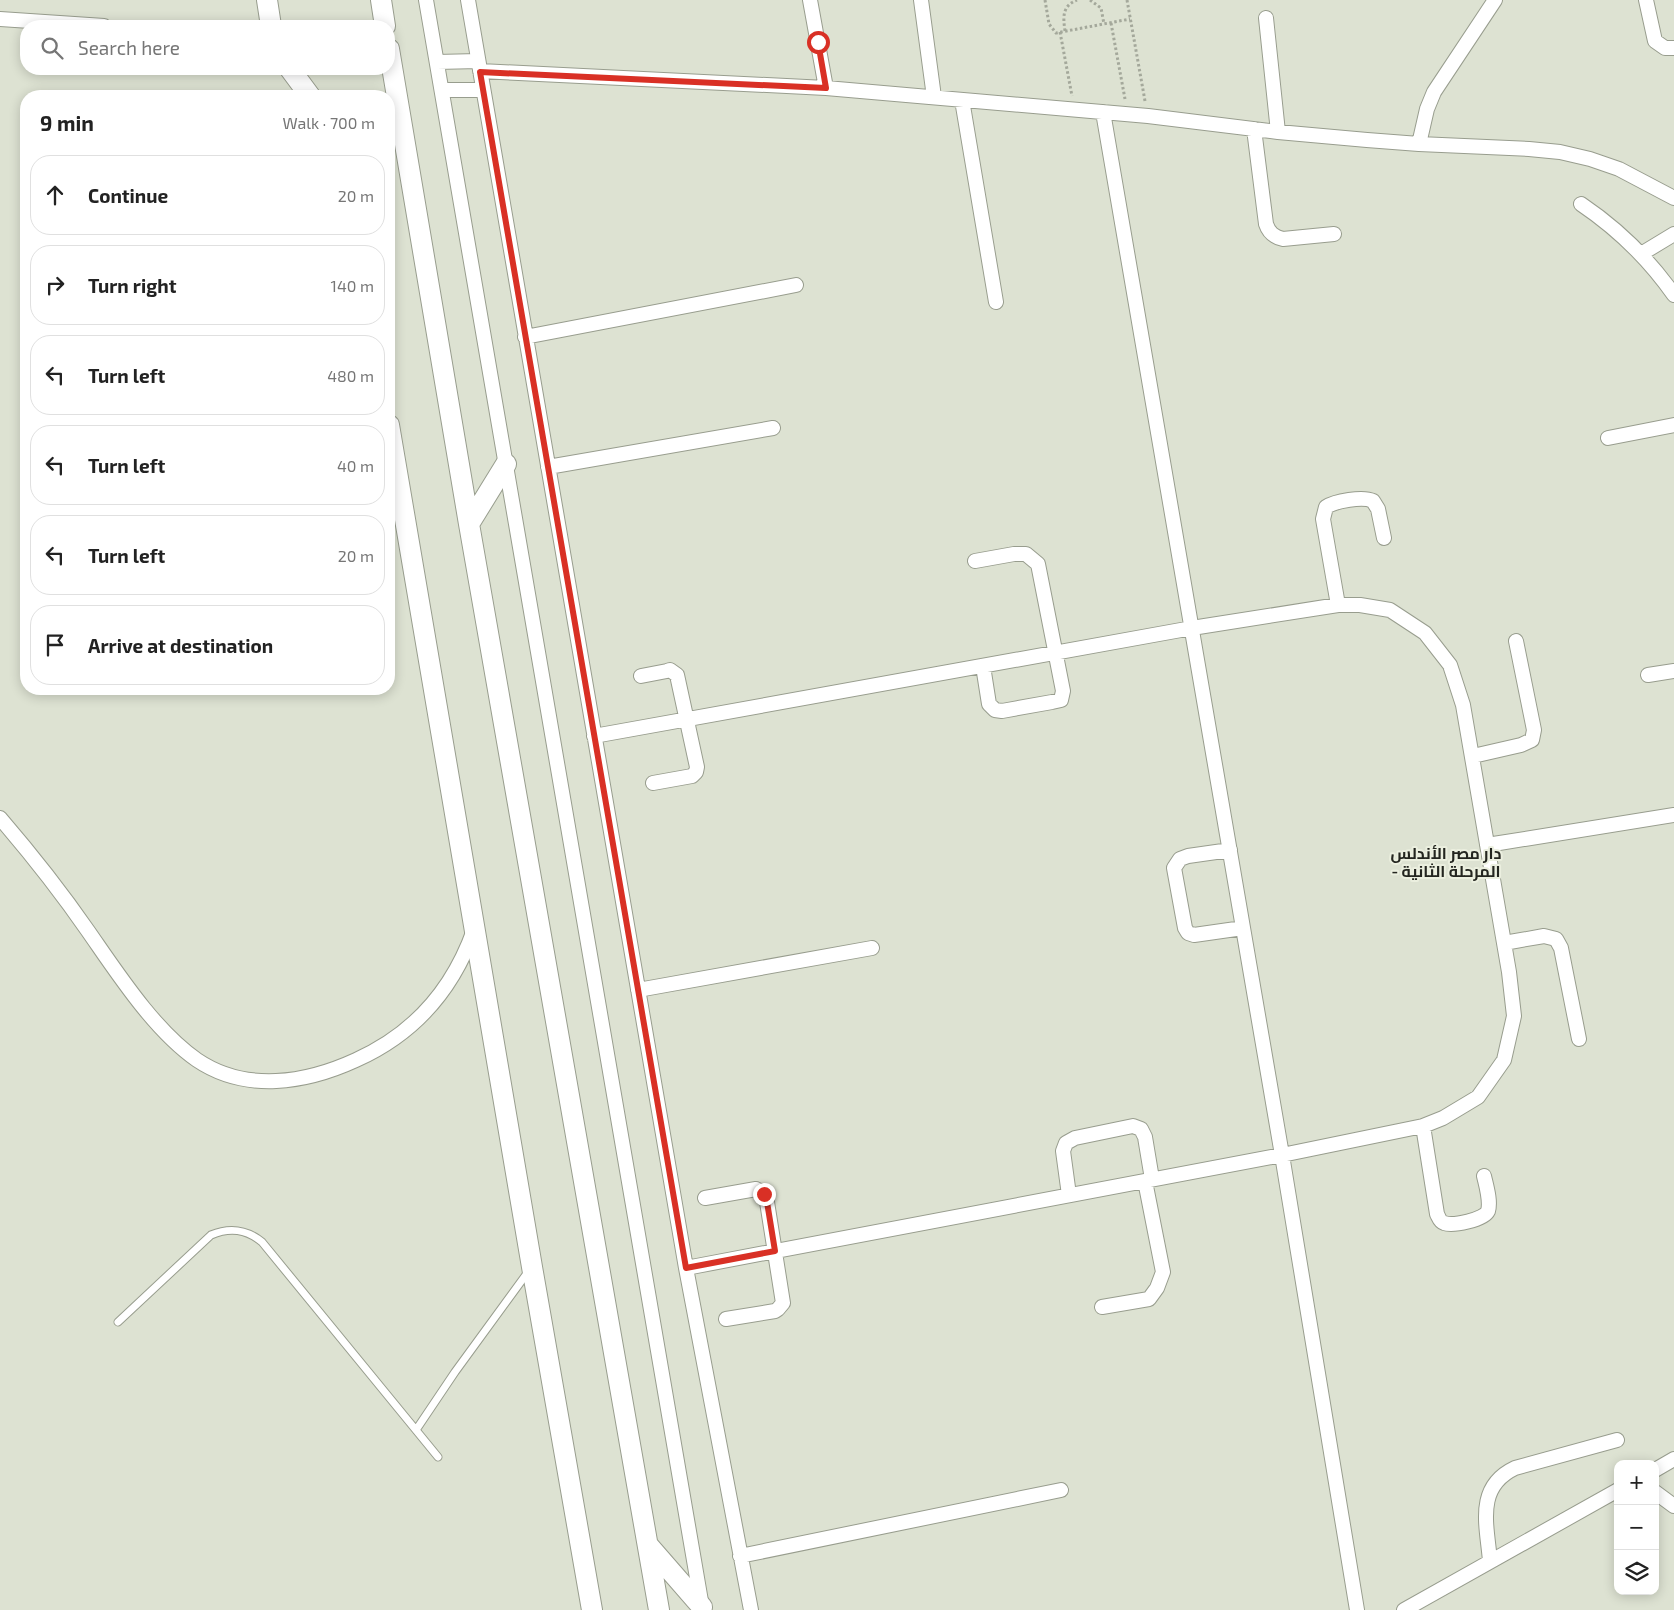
<!DOCTYPE html>
<meta charset="utf-8">
<style>
body{margin:0;font-family:"Exo 2",Cairo,sans-serif;background:#f6f6f6;color:#222}
.controls{position:absolute;right:15px;bottom:15px;display:grid;overflow:hidden;border-radius:10px;box-shadow:0 2px 12px #0003}
.controls button{width:45px;height:45px;display:grid;place-items:center;padding:0;border:0;border-bottom:1px solid #e0e0e0;background:#fff;color:#222;font:25px sans-serif}
.stop{position:absolute;width:15px;height:15px;margin:-11px;border:4px solid #d93025;border-radius:50%;background:#fff}
.stop.end{background:#d93025;border-color:#fff;box-shadow:0 1px 5px #0008}
.list{margin:0;padding:0;list-style:none}
h2{display:flex;justify-content:space-between;align-items:center;height:65px;margin:0;padding:0 20px;font-size:21px}
h2 small{font-size:16px;font-weight:400;color:#767676}
.list li{display:grid;grid-template-columns:32px 1fr auto;gap:15px;align-items:center;box-sizing:border-box;height:80px;margin:0 10px 10px;padding:0 10px;border:1px solid #e0e0e0;border-radius:20px}
.list b{display:block;font-size:19px;white-space:nowrap}
.list em{font-size:16px;font-style:normal;color:#767676}
.icon{flex:none;width:28px;height:28px;fill:none;stroke:currentColor;stroke-width:2;stroke-linecap:round;stroke-linejoin:round}
.map{position:relative;flex:none;width:1674px;height:1610px;overflow:hidden}
.search{position:absolute;background:#fff;box-shadow:0 2px 12px #0003;left:20px;top:20px;width:375px;height:55px;display:flex;align-items:center;gap:12px;box-sizing:border-box;padding:0 18px;border-radius:20px;color:#767676;font-size:19px}
.panel{position:absolute;background:#fff;box-shadow:0 2px 12px #0003;left:20px;top:90px;width:375px;height:605px;border-radius:20px}
.map>svg:first-child{display:block}
.lines{fill:none;stroke-linecap:round;stroke-linejoin:round}
.lane-casing{stroke:#989d8e;stroke-width:9}
.street-casing{stroke:#989d8e;stroke-width:16}
.secondary-casing{stroke:#989d8e;stroke-width:22}
.path{stroke:#a4a89b;stroke-width:3;stroke-dasharray:2.5 2.5;stroke-linecap:butt}
.lane{stroke:#fff;stroke-width:7}
.street{stroke:#fff;stroke-width:14}
.secondary{stroke:#fff;stroke-width:20}
.route{stroke:#d93025;stroke-width:6}
.labels{text-anchor:middle;dominant-baseline:central;stroke-width:4;stroke-linejoin:round;paint-order:stroke}
.neighbourhood-label{font-size:16px;font-weight:bold;fill:#23251f;stroke:#ebefdf}
</style>
<div class="map">
<svg width="1674" height="1610" viewBox="0 0 1674 1610">
<rect width="100%" height="100%" fill="#dde2d2"/>
<g class="lines">
<!-- lane casing -->
<g class="lane-casing">
<path id="lane" d="M 118,1322 L 211,1235 C 230,1227 246,1229 262,1242 L 438,1457
M 416,1430 L 455,1372 L 528,1272"/>
</g>
<!-- street casing -->
<g class="street-casing">
<path id="street" d="M 426,0 L 702,1607
M 468,0 L 686,1268 L 751,1610
M 810,0 L 826,88
M 921,0 L 934,97
M 1646,0 L 1655,41 L 1665,48 L 1674,48
M 1266,18 L 1278,132
M 0,19 L 104,26
M 437,62 L 478,61
M 480,71 L 826,88 L 1148,116 L 1278,132 L 1367,140 L 1419,144 L 1529,149 L 1560,152 L 1590,159 L 1619,169 L 1674,198
M 442,90 L 483,90
M 962,100 L 996,302
M 1103,112 L 1282,1155 L 1357,1610
M 1254,129 L 1266,224 C 1269,233 1274,237 1283,239 L 1334,234
M 1419,144 L 1427,109 L 1434,92 L 1495,0
M 1581,204 C 1618,229 1648,258 1674,295
M 1641,254 L 1674,234
M 525,337 L 796,285
M 1608,438 L 1674,425
M 548,467 L 773,428
M 975,561 L 1014,554 L 1026,554 L 1038,564 L 1063,691 L 1061,700 L 1052,702 L 1002,711 L 995,710 L 989,704 L 983,666
M 1338,605 L 1323,519 L 1326,507 C 1335,501 1363,496 1373,501 L 1378,509 L 1384,538
M 1648,675 L 1674,671
M 641,676 L 667,671 L 670,670 L 677,675 L 697,767 L 696,772 L 692,776 L 653,783
M 594,736 L 1192,628 L 1338,605 L 1360,605 L 1390,610 L 1425,633 L 1450,665 L 1463,705 L 1509,972 L 1514,1016 L 1504,1060 L 1478,1097 L 1443,1118 L 1423,1126 L 1282,1155 L 686,1268
M 1473,756 L 1521,745 L 1532,740 L 1534,730 L 1516,641
M 0,818 C 31,854 61,892 88,931 C 118,974 154,1030 197,1060 C 246,1093 306,1083 356,1060 C 414,1034 453,989 474,930
M 1487,845 L 1674,815
M 1230,850 L 1188,856 L 1180,859 L 1174,868 L 1185,928 L 1188,933 L 1194,935 L 1243,928
M 1504,943 L 1544,936 L 1556,939 L 1561,948 L 1579,1039
M 638,990 L 872,948
M 1423,1126 L 1437,1214 C 1439,1218 1440,1222 1444,1223 C 1453,1226 1484,1220 1488,1211 C 1491,1201 1486,1185 1484,1176
M 1069,1195 L 1063,1151 L 1066,1143 L 1075,1138 L 1133,1126 L 1141,1129 L 1145,1137 L 1152,1179
M 705,1198 L 756,1189 L 764,1194 L 767,1202 L 783,1303 L 778,1309 L 775,1311 L 726,1319
M 1102,1307 L 1149,1299 L 1157,1288 L 1163,1272 L 1145,1181
M 1655,1470 L 1674,1459
M 1655,1492 L 1674,1506
M 740,1556 L 1061,1490
M 1490,1561 C 1487,1525 1475,1487 1515,1468 L 1617,1440
M 1404,1610 L 1618,1490"/>
</g>
<!-- secondary casing -->
<g class="secondary-casing">
<path id="secondary" d="M 267,0 L 271,26
M 381,0 L 385,26
M 389,49 L 469,524 L 659,1610
M 290,69 L 310,96
M 389,425 L 532,1267 L 592,1610
M 469,524 L 506,464
M 648,1545 L 702,1607"/>
</g>
<!-- path -->
<path class="path" d="M 1045,0 L 1049,24 L 1056,33 L 1130,19
M 1090,0 L 1101,8 L 1104,24
M 1127,0 L 1145,101
M 1111,23 L 1125,99
M 1065,31 C 1063,17 1062,6 1077,0
M 1060,32 L 1072,96"/>
<!-- lane -->
<use href="#lane" class="lane"/>
<!-- street -->
<use href="#street" class="street"/>
<!-- secondary -->
<use href="#secondary" class="secondary"/>
</g>
<g class="lines">
<!-- route -->
<path class="route" d="M 764,1194 L 767,1202 L 775,1251 L 686,1268 L 480,72 L 826,88 L 818,42"/>
</g>
<g class="labels">
<!-- neighbourhood labels -->
<g class="neighbourhood-label">
<text x="1446" y="852">دار مصر الأندلس<tspan x="1446" dy="18">- المرحلة الثانية</tspan></text>
</g>
</g>
</svg>
<div class="controls">
<button>+</button>
<button>−</button>
<button><svg class="icon" aria-label="layers" viewBox="0 0 24 24"><path d="M12 4l9 5-9 5-9-5zM3 14l9 5 9-5"/></svg></button>
</div>
<div class="stop" style="left:818px;top:42px"></div>
<div class="stop end" style="left:764px;top:1194px"></div>
<div class="search"><svg class="icon" aria-label="search" viewBox="0 0 24 24"><circle cx="10" cy="10" r="6"/><path d="M15 15l6 6"/></svg>Search here</div>
<section class="panel">
<h2>9 min<small>Walk · 700 m</small></h2>
<ul class="list">
<li><svg class="icon" aria-label="ahead" viewBox="0 0 24 24"><path d="M12 20V5M6 11l6-6 6 6"/></svg><div><b>Continue</b></div><em>20 m</em></li>
<li><svg class="icon" aria-label="right" viewBox="0 0 24 24"><path d="M7 20v-9h11M14 6l5 5-5 5"/></svg><div><b>Turn right</b></div><em>140 m</em></li>
<li><svg class="icon" aria-label="left" viewBox="0 0 24 24"><path d="M17 20v-9H6M10 6l-5 5 5 5"/></svg><div><b>Turn left</b></div><em>480 m</em></li>
<li><svg class="icon" aria-label="left" viewBox="0 0 24 24"><path d="M17 20v-9H6M10 6l-5 5 5 5"/></svg><div><b>Turn left</b></div><em>40 m</em></li>
<li><svg class="icon" aria-label="left" viewBox="0 0 24 24"><path d="M17 20v-9H6M10 6l-5 5 5 5"/></svg><div><b>Turn left</b></div><em>20 m</em></li>
<li><svg class="icon" aria-label="arrive" viewBox="0 0 24 24"><path d="M6 21V4h12l-3 4 3 4H6"/></svg><div><b>Arrive at destination</b></div></li>
</ul>
</section>
</div>
